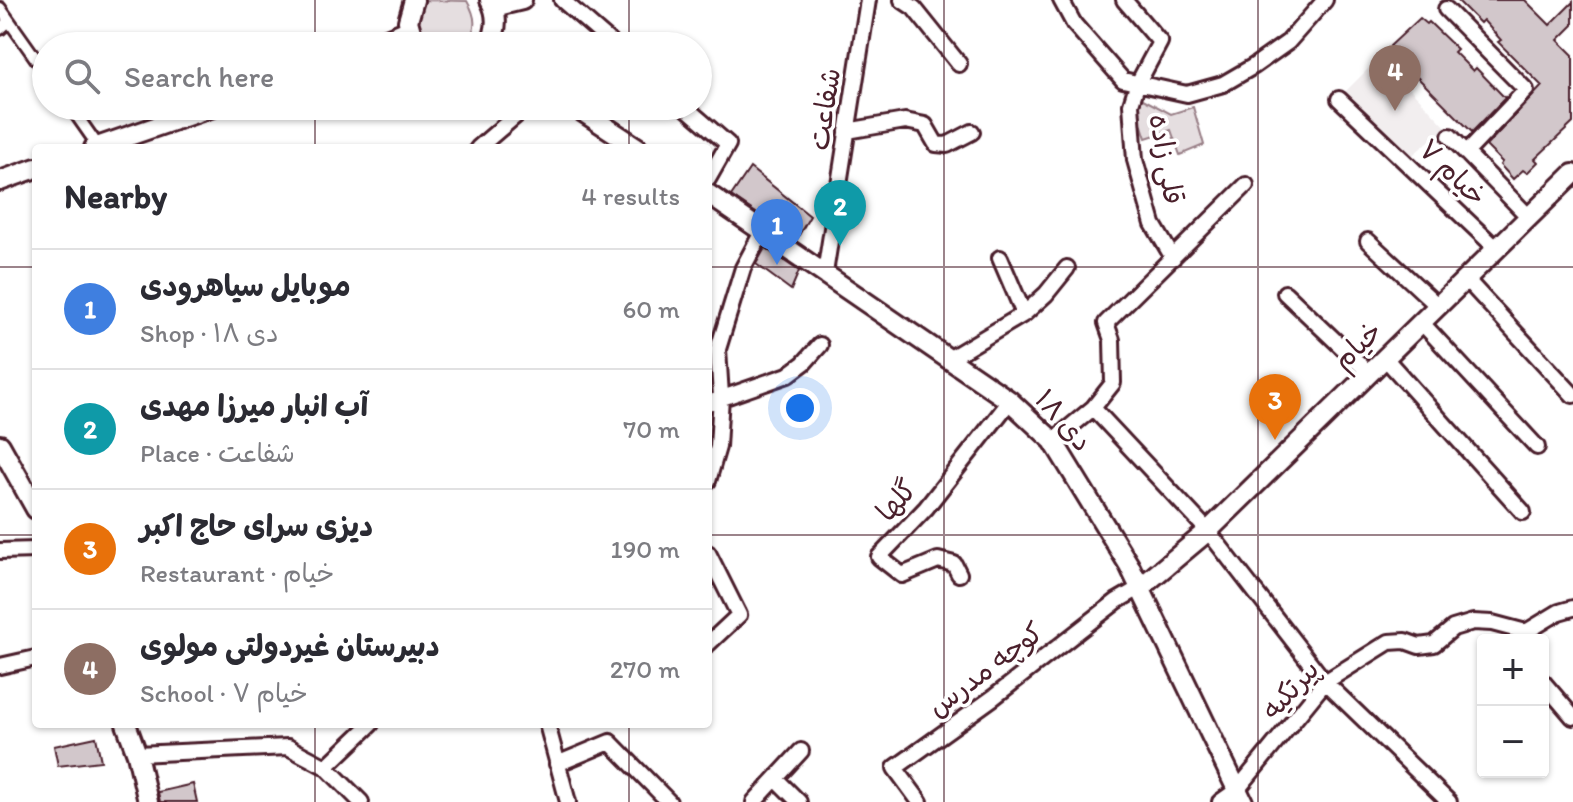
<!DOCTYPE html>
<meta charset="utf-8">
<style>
body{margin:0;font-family:Itim,"Playpen Sans Arabic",sans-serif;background:#f2f2f3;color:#2b2b33}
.controls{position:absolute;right:24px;bottom:24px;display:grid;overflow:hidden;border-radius:8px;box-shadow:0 2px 6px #0004}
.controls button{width:72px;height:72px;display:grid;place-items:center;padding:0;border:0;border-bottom:2px solid #e1e1e2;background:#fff;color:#2b2b33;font:40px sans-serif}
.you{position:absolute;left:800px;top:408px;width:28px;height:28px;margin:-20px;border:6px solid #fff;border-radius:50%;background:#1a73e8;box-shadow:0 0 0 12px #1a73e833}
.badge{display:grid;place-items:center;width:52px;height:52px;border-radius:50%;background:#d93025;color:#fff;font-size:26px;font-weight:700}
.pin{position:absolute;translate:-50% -66px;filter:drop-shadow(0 2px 4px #0008)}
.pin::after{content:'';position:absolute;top:42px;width:28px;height:24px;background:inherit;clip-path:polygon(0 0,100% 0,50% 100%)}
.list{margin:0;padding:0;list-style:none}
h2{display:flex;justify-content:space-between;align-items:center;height:104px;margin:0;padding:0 32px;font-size:34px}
h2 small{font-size:26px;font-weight:400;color:#7c7c81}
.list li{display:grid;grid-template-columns:52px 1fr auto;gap:24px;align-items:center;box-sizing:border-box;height:120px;padding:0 32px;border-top:2px solid #e1e1e2}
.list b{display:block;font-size:30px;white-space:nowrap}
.list p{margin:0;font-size:26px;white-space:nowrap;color:#7c7c81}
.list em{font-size:26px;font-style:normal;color:#7c7c81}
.icon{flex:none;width:44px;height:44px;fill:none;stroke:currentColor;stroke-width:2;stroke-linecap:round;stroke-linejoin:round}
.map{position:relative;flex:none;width:1573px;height:802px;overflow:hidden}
.search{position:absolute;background:#fff;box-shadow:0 2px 6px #0004;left:32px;top:32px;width:680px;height:88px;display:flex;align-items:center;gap:20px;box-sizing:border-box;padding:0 28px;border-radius:44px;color:#7c7c81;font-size:30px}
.panel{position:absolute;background:#fff;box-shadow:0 2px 6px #0004;left:32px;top:144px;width:680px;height:584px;border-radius:8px}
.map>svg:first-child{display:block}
.built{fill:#f2eeef}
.green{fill:#e5dee0;stroke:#987e86;stroke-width:2}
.building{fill:#d2c7cb;stroke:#4a1f2b;stroke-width:2}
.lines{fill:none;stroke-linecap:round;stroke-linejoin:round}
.pedestrian-casing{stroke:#4a1f2b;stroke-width:16}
.minor-casing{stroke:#4a1f2b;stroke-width:20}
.secondary-casing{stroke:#4a1f2b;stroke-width:24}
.pedestrian{stroke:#fff;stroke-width:10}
.minor{stroke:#fff;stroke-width:14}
.secondary{stroke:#fff;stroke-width:18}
.grid{fill:none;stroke:#4a1f2b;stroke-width:2;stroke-opacity:0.55}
.labels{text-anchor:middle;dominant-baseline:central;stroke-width:7;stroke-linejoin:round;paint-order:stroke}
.street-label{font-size:28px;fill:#4a1f2b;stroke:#fff}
</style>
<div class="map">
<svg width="1573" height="802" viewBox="0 0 1573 802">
<rect width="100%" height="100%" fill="#fff"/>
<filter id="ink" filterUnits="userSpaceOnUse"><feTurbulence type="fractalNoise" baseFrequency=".0125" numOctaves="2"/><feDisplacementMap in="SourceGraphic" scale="16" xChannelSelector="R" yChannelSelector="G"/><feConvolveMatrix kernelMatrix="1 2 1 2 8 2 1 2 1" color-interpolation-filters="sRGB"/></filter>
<g filter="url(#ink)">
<!-- built -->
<path class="built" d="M 1380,57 L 1446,127 L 1409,158 L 1342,95 Z"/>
<!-- green -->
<path class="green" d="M 426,0 L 467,1 C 504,63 385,57 426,0 Z
M 1141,98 L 1171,114 L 1193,107 L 1204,145 L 1180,155 L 1171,130 L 1146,138 L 1135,104 Z"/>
<!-- building -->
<path class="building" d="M 1457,0 L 1525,0 L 1550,25 L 1573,2 L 1573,25 L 1558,40 L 1573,55 L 1573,123 L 1535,159 L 1538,162 L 1527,173 L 1523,170 L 1513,179 L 1500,165 L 1502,162 L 1486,146 L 1542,86 L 1498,42 L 1501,40 L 1483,20 L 1480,23 Z
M 1420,18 L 1427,24 L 1429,22 L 1457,49 L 1454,52 L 1473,71 L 1476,68 L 1505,98 L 1472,132 L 1394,54 L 1396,52 L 1390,46 Z
M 750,168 L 810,216 L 796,240 L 731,196 Z
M 765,248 L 799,271 L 791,290 L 756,264 Z
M 96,737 L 101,761 L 58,766 L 54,746 Z
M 193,784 L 197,802 L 160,802 L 158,792 Z"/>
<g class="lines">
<!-- pedestrian casing -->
<g class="pedestrian-casing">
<path id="pedestrian" d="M 0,8 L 46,73
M 0,29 L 9,21
M 70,106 L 98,146"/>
</g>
<!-- minor casing -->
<g class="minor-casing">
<path id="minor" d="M 562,0 L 615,46
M 902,0 L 914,8 L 959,64
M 1061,0 L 1074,24 L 1123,80 L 1187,94 L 1223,84 L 1254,66 L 1288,42 L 1325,0
M 1124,0 L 1160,42 L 1137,85 L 1131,104 L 1135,160 L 1153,224 L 1173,258
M 1446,9 L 1526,90 L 1466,153
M 1339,99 L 1497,249
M 684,106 L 728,144 L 708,179
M 847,131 L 905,121 L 925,125 L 936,144 L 947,145 L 972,132
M 1450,136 L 1529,217
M 478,148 L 527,106
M 1368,241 L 1439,307
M 1000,258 L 1024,314 L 1046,294 L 1067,268
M 825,273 L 868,0
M 1466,279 L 1573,395
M 1285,293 L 1368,372
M 1422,323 L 1537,447
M 1384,357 L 1523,512
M 947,360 L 1024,314
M 708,403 L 788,375 L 804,363 L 820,345
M 1093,408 L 1208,531 L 1325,682 L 1449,802
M 1053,441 L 1093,408 L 1113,383 L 1112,340 L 1106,323 L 1246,185
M 708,481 L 718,447 L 721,396 L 718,349 L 743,268 L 763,230
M 0,551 L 36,550
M 708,553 L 739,615 L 708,644
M 959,574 L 954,564 L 938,560 L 902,575 L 879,557 L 926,508 L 1010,401
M 0,666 L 36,658
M 1543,682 L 1573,717
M 547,724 L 568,802
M 137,754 L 288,747 L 326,767 L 361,802
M 557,764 L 610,742 L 669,802
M 326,767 L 371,724
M 777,780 L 799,802
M 754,802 L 801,751
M 920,802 L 895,768 L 994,697 L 1117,601 L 1141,587
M 1220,802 L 1237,790 L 1325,682 L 1389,642 L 1405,641 L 1419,646 L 1434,644 L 1453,628 L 1473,622 L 1492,623 L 1526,632 L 1559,612 L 1573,608"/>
</g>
<!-- secondary casing -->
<g class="secondary-casing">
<path id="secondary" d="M 414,0 L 408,21 L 415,46
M 494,7 L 522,0
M 370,46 L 408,30
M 489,46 C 497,31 499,16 490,0
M 574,106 L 638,148
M 94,148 L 216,106
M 0,181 L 36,168
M 708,194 L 1010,401 L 1053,441 L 1129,565 L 1243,802
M 0,445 L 36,509
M 1141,587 L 1208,531 L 1573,174
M 126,724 L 137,754 L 148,802"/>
</g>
<!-- pedestrian -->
<use href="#pedestrian" class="pedestrian"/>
<!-- minor -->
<use href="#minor" class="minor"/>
<!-- secondary -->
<use href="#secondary" class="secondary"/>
</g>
</g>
<!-- grid -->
<path class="grid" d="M 315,0 L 315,46M 629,0 L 629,46M 944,0 L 944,802M 1258,0 L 1258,802M 315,106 L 315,148M 629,106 L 629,148M 0,267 L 36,267M 708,267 L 1573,267M 0,535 L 36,535M 708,535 L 1573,535M 315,724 L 315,802M 629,724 L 629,802"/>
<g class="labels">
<!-- street labels -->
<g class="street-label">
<text transform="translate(824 109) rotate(-81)">شفاعت</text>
<text transform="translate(1167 159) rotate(80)">قلی زاده</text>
<text transform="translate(1453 172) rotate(44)">خیام ۷</text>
<text transform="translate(1357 345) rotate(-44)">خیام</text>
<text transform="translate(1064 420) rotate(49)">۱۸ دی</text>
<text transform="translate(896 500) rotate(-48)">گلها</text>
<text transform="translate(985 669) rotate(-37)">کوچه مدرس</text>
<text transform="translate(1290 689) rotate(-47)">پیرتکیه</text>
</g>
</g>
</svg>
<div class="controls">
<button>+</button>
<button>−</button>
</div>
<div class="you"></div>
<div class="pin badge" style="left:777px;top:265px;background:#3f7fe0">1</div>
<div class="pin badge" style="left:840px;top:246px;background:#0f9aa8">2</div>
<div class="pin badge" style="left:1275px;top:440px;background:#e8710a">3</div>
<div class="pin badge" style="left:1395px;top:111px;background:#8d6e63">4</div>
<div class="search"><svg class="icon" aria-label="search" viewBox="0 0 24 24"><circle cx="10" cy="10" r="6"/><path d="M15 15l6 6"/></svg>Search here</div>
<section class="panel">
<h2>Nearby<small>4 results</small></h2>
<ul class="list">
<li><span class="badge" style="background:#3f7fe0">1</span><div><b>موبایل سیاهرودی</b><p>Shop · ۱۸ دی</p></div><em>60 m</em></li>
<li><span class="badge" style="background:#0f9aa8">2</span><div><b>آب انبار میرزا مهدی</b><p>Place · شفاعت</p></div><em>70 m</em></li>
<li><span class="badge" style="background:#e8710a">3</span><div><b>دیزی سرای حاج اکبر</b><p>Restaurant · خیام</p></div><em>190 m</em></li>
<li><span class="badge" style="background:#8d6e63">4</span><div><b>دبیرستان غیردولتی مولوی</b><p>School · خیام ۷</p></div><em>270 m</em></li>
</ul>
</section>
</div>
